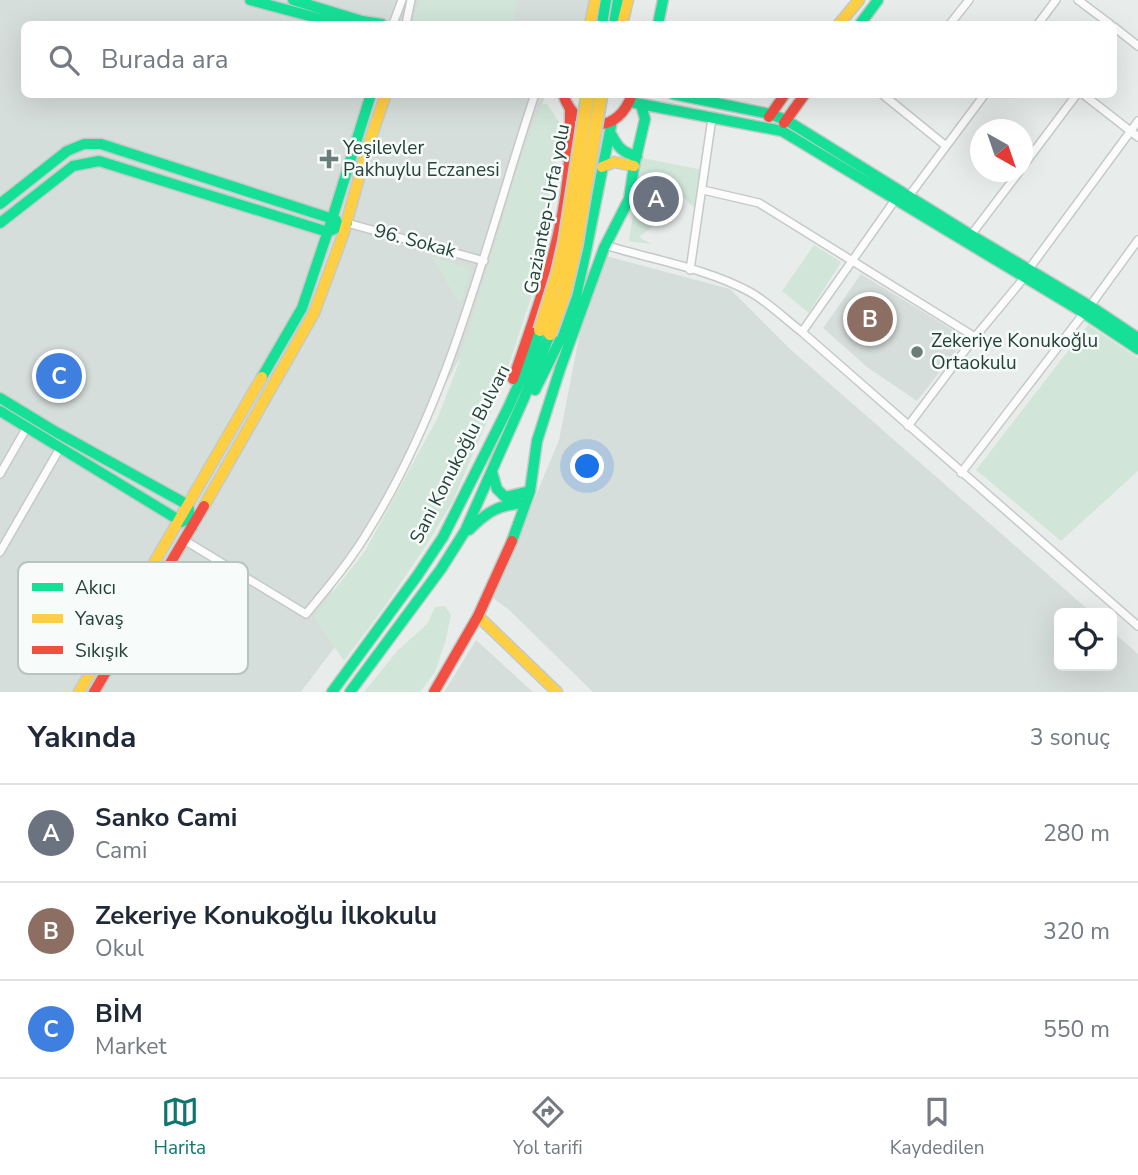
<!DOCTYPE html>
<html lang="tr">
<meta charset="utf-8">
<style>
body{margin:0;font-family:"Nunito Sans",sans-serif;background:#f2f2f3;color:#1f2937}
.controls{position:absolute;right:21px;bottom:21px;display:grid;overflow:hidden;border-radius:10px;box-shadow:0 7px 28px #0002}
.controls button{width:63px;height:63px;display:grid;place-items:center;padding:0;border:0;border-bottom:2px solid #e0e1e3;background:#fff;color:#1f2937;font:35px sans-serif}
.compass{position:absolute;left:970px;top:119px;width:63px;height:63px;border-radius:50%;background:#fff;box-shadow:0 7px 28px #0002;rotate:140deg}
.you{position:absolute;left:588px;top:467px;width:24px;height:24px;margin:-18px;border:5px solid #fff;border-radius:50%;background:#1a73e8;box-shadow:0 0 0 10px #1a73e833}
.badge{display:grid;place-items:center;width:46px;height:46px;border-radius:50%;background:#0f766e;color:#fff;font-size:23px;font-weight:700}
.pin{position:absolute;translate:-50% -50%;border:4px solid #fff;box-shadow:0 2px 7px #0006}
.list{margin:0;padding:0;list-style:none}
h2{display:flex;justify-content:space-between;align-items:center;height:91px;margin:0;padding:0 28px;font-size:30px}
h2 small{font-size:23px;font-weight:400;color:#747a83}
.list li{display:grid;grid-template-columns:46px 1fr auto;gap:21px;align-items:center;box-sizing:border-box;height:98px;padding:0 28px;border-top:2px solid #e0e1e3}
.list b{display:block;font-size:26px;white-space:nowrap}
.list p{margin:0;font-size:23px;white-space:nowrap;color:#747a83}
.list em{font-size:23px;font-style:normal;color:#747a83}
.icon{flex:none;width:38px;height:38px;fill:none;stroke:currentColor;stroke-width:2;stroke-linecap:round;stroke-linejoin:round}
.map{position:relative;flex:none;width:1138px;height:692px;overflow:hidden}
.search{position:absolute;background:#fff;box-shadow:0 7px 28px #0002;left:21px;right:21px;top:21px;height:77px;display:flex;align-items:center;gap:18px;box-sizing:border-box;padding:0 24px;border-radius:10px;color:#747a83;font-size:26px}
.sheet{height:385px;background:#fff}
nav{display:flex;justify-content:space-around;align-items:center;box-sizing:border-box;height:98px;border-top:2px solid #e0e1e3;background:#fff;font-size:19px;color:#747a83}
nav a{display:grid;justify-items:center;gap:4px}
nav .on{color:#0f766e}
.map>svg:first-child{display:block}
.built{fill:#d6dedb}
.green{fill:#d1e6d8}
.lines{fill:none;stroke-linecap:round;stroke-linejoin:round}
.street-casing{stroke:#c5cac8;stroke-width:10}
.fast-casing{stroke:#c3cbc8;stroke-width:13}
.slow-casing{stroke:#c3cbc8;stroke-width:13}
.jam-casing{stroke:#c3cbc8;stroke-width:13}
.street{stroke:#fcfcfc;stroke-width:7}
.fast{stroke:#16e098;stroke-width:10}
.slow{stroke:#ffcf43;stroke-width:10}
.jam{stroke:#f24e42;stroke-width:10}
.slow-bridge-casing{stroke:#c3ccc9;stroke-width:16;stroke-linecap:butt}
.slow-bridge{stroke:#ffcf43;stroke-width:12}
.poi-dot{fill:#697e78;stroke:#f7fbf9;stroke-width:2.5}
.labels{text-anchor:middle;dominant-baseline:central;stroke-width:5;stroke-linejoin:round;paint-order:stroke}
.poi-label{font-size:19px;fill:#24423a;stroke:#f7fbf9;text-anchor:start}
.street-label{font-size:19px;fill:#24423a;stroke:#f7fbf9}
.key{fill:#f7fbf9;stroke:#b8c4c0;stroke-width:2}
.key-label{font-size:19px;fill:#24423a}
</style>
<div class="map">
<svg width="1138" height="692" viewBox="0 0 1138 692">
<rect width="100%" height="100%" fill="#e8edeb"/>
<!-- built -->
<path class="built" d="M 0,0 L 596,0 L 586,24 L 24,24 L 24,94 L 545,95 L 473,334 L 331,594 L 337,644 L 301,692 L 0,692 Z
M 606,256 L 730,289 L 790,349 L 1092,613 L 1059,613 L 1059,666 L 1112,666 L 1112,631 L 1138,654 L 1138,692 L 593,692 L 508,609 L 493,598 L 559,440 L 580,332 Z
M 861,274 L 966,338 L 917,401 L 867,367 L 823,328 Z
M 476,640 L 533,692 L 444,692 Z"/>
<!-- green -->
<path class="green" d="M 420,0 L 517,0 L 513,24 L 451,24 L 413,19 Z
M 541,104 L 547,104 L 561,125 L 562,139 L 549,191 L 544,242 L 532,295 L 500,391 L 453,501 L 427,544 L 383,609 L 344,661 L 314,616 L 365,551 L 438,417 L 458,365 L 519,165 Z
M 642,158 L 703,170 L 695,209 L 664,178 L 651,186 L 639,197 L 654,221 L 652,227 L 639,237 L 651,244 L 629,241 Z
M 814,245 L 841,262 L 809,313 L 782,291 Z
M 431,256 L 468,268 L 470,273 L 460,304 Z
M 1088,325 L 1138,358 L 1138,471 L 1061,541 L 976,470 Z
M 445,606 L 451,615 L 445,643 L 435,672 L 420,692 L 364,692 L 398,650 L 427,624 L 435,607 Z"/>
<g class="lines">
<!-- street casing -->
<g class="street-casing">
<path id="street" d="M 1078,0 L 1110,24
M 393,24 L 402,0
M 406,24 L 411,0
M 950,24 L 969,0
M 1038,24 L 1056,0
M 1114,27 L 1138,46
M 882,94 L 946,146
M 1083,94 L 1138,137
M 1023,166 L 1077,94
M 703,190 L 759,203 L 975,337
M 909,196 L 985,94
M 347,223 L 484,261
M 971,235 L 1019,172
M 605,245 C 653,260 706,268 750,292 C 768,302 785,319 802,332 L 1138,626
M 1029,269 L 1138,121
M 690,270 L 712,118
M 1090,306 L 1138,240
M 802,332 L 895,200
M 908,426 L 975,337 L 1024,278
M 961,473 L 1084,313
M 0,474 L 27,427
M 184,540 L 306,614 C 329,586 352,559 370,528 C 452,395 486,241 535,94
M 0,552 L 60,448"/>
</g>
<!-- fast casing -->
<g class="fast-casing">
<path id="fast" d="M 250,0 L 340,24
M 293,0 L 362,21 L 382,24
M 602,24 L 606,0
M 614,24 L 618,0
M 658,24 L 663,0
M 860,24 L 878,0
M 673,94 L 770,114 L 786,120 L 971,235 L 1090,306 L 1138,338
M 630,102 L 782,131 L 1084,313 L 1138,349
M 611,134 C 618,147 622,153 637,156
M 0,204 L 67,151 L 84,144 L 101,144 L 336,220
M 0,223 L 73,166 L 99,161 L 328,232 L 347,223
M 262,377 L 302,308 L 332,219 L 371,94
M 535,390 L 564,332 L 576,296 L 586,251 L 612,121
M 0,398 L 56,432 L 188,505 L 192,527
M 0,411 L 182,522
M 492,472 L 497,489 L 505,497 L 530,491
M 469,530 C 488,511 498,505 525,503
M 512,541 L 530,491 L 537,441 L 560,369 L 604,248 L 629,199 L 634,166 L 645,119 L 641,105
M 332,692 L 417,576 L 443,537 L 508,408 L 530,359 L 540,330
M 350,692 L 441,569 L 465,531 L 524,398 L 550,334"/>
</g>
<!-- slow casing -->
<g class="slow-casing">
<path id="slow" d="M 590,24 L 595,0
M 622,24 L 628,0
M 839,24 L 859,0
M 602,167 L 614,162 L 634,166
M 204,506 L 314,313 L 343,235 L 367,149 L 386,94
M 478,616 L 557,692
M 79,692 L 262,377"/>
</g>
<!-- jam casing -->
<g class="jam-casing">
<path id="jam" d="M 563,94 C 576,134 619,135 632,94
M 769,117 L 785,94
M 784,123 L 805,94
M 513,379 C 536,313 561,245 568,175 C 570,153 570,132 570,110
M 94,692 L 204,506
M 434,692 L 478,616 L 512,541"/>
</g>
<!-- street -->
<use href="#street" class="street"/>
<!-- fast -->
<use href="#fast" class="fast"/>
<!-- slow -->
<use href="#slow" class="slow"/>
<!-- jam -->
<use href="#jam" class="jam"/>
<!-- slow-bridge casing -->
<g class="slow-bridge-casing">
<path id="slow-bridge" d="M 540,330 L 558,272 L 565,241 L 588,94
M 550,334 L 565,292 L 576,245 L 601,94"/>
</g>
<!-- slow-bridge -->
<use href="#slow-bridge" class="slow-bridge"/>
</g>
<!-- markers -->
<g class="poi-dot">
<path d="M325.5 148.5h7v7h7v7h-7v7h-7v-7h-7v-7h7z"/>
<circle cx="917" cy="352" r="7"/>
</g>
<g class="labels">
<!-- poi labels -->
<g class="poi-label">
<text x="343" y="148">Yeşilevler<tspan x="343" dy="22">Pakhuylu Eczanesi</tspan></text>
<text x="931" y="341">Zekeriye Konukoğlu<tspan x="931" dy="22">Ortaokulu</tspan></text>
</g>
<!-- street labels -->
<g class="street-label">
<text transform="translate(547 209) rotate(-79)">Gaziantep-Urfa yolu</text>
<text transform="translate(415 241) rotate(15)">96. Sokak</text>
<text transform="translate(460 454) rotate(-63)">Sani Konukoğlu Bulvarı</text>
</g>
</g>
<!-- legend -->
<rect x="18" y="562" width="230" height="112" rx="10" class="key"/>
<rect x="32" y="583" width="31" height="8" fill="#16e098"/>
<rect x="32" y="614" width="31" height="9" fill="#ffcf43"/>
<rect x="32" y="646" width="31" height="8" fill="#f24e42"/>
<g class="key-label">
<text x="75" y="594">Akıcı</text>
<text x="75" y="625">Yavaş</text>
<text x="75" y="657">Sıkışık</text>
</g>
</svg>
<div class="controls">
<button><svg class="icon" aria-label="locate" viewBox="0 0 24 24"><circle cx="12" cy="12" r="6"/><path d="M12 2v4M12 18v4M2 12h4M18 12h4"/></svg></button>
</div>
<svg class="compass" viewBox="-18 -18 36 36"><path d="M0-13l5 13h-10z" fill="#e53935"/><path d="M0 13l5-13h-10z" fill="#747a83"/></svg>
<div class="you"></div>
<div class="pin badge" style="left:656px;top:199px;background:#6b7280">A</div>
<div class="pin badge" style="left:870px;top:319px;background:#8d6e63">B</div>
<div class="pin badge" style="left:59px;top:376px;background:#3f7fe0">C</div>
<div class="search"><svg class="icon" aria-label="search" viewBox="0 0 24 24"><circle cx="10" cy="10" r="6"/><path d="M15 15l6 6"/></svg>Burada ara</div>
</div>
<section class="sheet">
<h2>Yakında<small>3 sonuç</small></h2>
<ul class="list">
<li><span class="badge" style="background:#6b7280">A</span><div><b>Sanko Cami</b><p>Cami</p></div><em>280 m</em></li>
<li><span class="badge" style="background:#8d6e63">B</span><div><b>Zekeriye Konukoğlu İlkokulu</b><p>Okul</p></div><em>320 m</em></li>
<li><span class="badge" style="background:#3f7fe0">C</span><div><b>BİM</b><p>Market</p></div><em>550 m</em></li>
</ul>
</section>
<nav>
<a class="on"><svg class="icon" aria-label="map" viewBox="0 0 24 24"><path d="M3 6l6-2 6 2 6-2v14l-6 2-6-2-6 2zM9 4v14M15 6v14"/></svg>Harita</a>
<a><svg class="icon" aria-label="directions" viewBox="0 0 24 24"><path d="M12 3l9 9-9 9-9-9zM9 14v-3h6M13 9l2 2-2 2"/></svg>Yol tarifi</a>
<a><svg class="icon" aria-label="saved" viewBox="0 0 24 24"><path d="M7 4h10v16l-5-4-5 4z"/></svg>Kaydedilen</a>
</nav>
